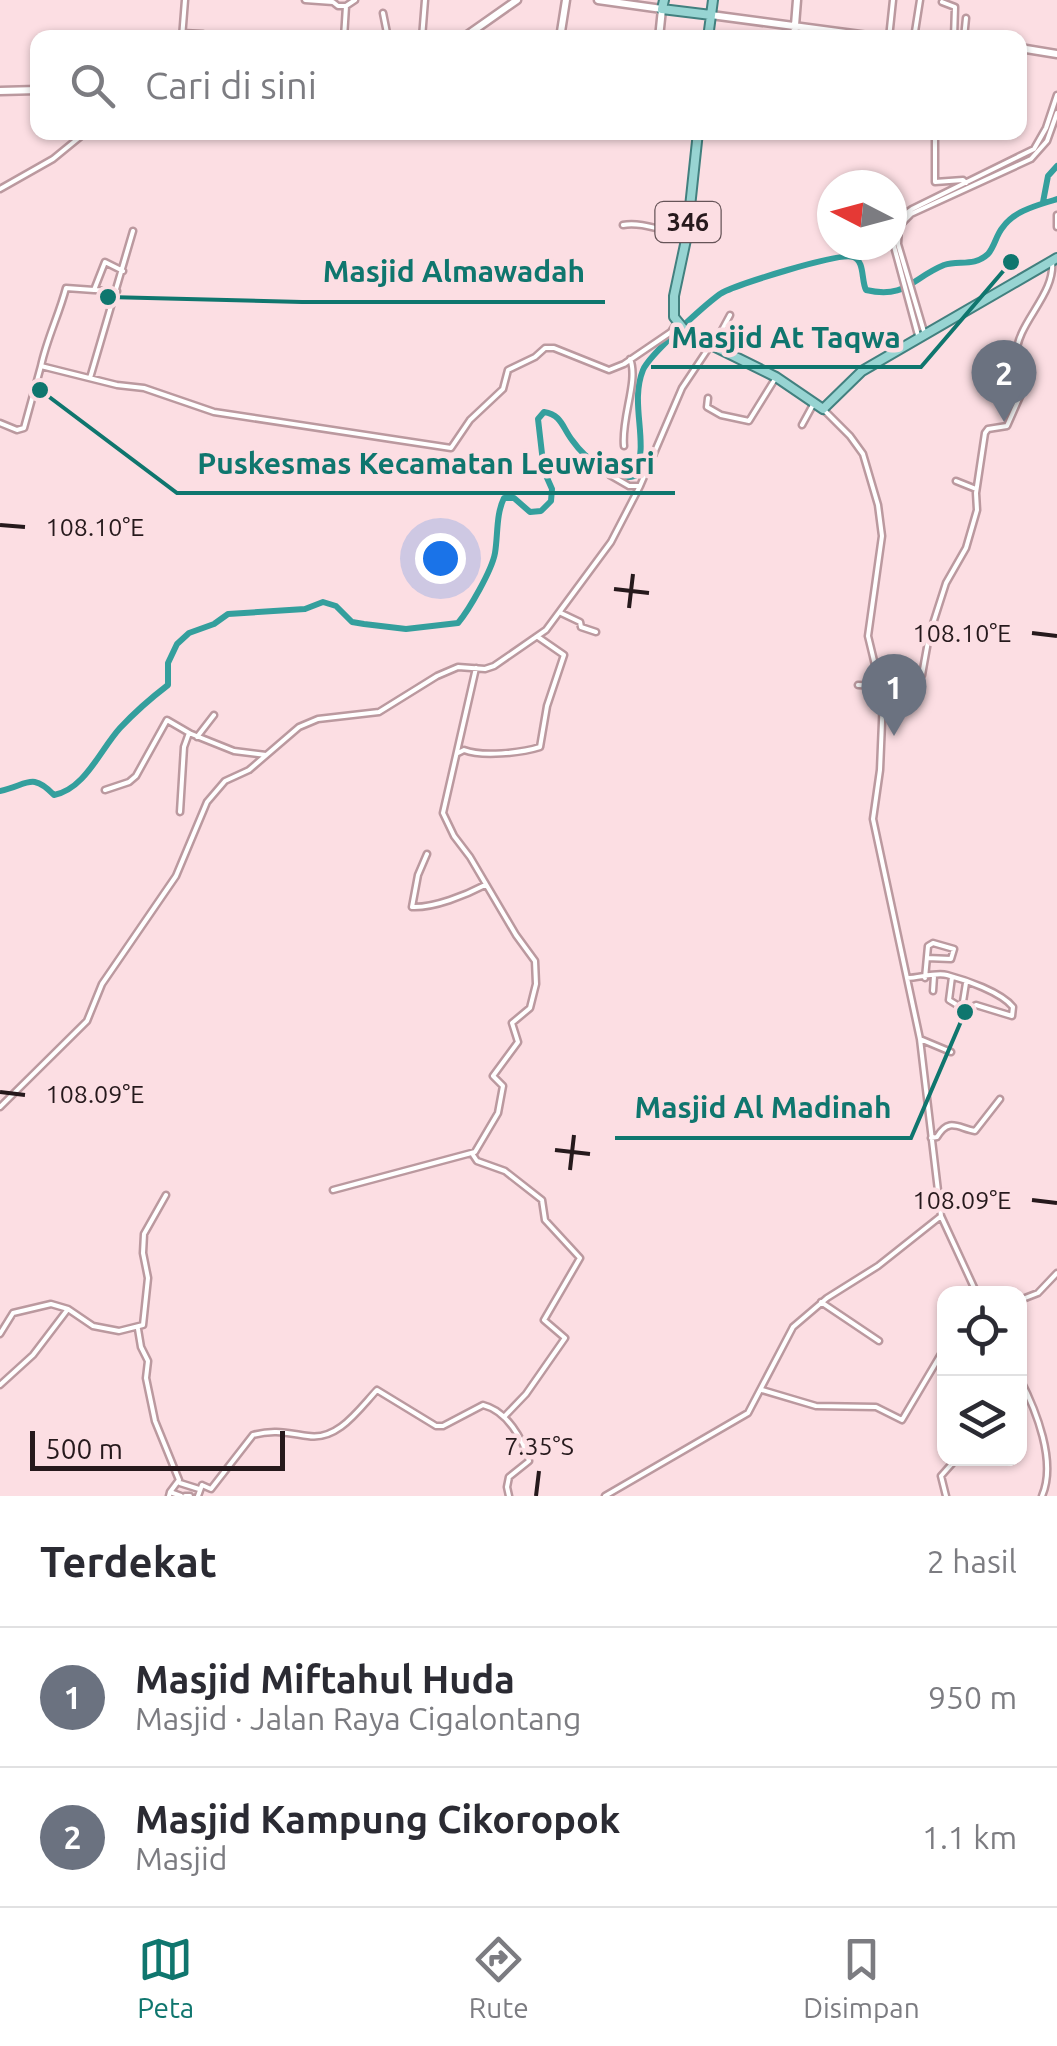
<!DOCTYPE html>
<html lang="id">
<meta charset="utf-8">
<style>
body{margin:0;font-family:Ubuntu,sans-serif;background:#f7f7f7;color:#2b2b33}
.controls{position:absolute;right:30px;bottom:30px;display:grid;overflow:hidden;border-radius:20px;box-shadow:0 2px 8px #0004}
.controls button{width:90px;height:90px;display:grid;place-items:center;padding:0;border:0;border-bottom:2px solid #e1e1e2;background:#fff;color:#2b2b33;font:50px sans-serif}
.compass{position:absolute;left:817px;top:170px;width:90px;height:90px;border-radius:50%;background:#fff;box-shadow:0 2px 8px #0004;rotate:276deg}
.scale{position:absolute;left:30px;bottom:25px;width:255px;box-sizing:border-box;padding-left:10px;border:5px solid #26191c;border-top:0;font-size:28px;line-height:35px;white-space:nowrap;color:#26191c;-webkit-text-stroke:8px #fcdee3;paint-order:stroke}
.you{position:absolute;left:440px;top:558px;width:35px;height:35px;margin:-25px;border:8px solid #fff;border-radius:50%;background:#1a73e8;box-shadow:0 0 0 15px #1a73e833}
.badge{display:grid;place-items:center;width:65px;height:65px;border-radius:50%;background:#0f766e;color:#fff;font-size:32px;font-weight:700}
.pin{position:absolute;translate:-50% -82px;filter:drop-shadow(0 2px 5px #0008)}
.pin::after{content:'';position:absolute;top:52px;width:35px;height:30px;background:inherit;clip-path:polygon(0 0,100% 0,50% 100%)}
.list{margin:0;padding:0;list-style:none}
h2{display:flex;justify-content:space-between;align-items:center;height:130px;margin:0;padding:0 40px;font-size:42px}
h2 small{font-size:32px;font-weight:400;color:#7c7c81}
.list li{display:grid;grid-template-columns:65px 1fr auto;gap:30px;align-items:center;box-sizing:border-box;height:140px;padding:0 40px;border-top:2px solid #e1e1e2}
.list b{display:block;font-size:38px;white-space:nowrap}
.list p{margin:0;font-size:32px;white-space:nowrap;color:#7c7c81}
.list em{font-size:32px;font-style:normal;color:#7c7c81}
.icon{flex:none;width:55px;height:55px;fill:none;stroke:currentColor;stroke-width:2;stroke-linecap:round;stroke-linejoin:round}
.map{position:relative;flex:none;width:1057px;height:1496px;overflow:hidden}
.search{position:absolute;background:#fff;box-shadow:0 2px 8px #0004;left:30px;right:30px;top:30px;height:110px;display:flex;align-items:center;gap:25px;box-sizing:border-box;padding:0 35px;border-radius:20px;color:#7c7c81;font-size:38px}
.sheet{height:410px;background:#fff}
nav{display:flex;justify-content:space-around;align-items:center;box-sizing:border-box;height:140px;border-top:2px solid #e1e1e2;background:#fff;font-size:28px;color:#7c7c81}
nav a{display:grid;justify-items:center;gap:5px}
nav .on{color:#0f766e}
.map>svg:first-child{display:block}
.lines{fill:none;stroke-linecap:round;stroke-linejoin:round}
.river{stroke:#349f9d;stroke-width:6}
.minor-casing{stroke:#bb999f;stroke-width:9}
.secondary-casing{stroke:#bb999f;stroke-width:11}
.primary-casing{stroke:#42807f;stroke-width:12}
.minor{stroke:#fff;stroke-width:4}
.secondary{stroke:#fff;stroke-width:6}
.primary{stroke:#97d4d2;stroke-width:8}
.ticks{fill:none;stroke:#26191c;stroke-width:4}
.labels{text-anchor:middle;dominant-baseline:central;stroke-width:9;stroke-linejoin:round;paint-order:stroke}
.shield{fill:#fcdee3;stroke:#665458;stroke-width:2.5}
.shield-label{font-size:25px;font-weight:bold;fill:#26191c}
.ticks-label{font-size:25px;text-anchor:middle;fill:#26191c;stroke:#fcdee3;stroke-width:9;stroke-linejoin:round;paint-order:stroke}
.leader{fill:none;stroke:#0f766e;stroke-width:4}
.callout-dot{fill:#0f766e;stroke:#fcdee3;stroke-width:4}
.callout-label{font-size:30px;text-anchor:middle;font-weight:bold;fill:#0f766e;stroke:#fcdee3;stroke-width:9;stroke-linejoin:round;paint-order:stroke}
</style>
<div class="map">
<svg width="1057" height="1496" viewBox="0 0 1057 1496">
<rect width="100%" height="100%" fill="#fcdee3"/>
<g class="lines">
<!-- river -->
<path class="river" d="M 1043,202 L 1048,176 L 1057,166
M 0,791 C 27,786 31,771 54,795 C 85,789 100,750 120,728 C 135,712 151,698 168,685 L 168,663 L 177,644 L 189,633 L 214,624 L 228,614 L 305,609 L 323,602 L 336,606 L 352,622 L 364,624 L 406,629 L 458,623 C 469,610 492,570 495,553 C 498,535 496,514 504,498 L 514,498 L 530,512 L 541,511 L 551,501 L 552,489 L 544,471 L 538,419 L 544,412 C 562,415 562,427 572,440 C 584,457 614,483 635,476 C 650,441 629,405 643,370 C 649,355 705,305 720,294 C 734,285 840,252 853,257 C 865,261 861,280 866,290 C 906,299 912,278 944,265 C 959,260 974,267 988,254 C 995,246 996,235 1003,227 C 1015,210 1039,205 1057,199"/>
<!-- minor casing -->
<g class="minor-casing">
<path id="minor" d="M 305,0 L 333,2 L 338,6 L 346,6
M 942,2 L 955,7 L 954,38
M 383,13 L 388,38
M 182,33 L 203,34
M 182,38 L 185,0
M 344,38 L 346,6 L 355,0
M 422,38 L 425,0
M 889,38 L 893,0
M 914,38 L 920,0
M 964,38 L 966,18
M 935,138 L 935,182 L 963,180 L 966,183
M 0,189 L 53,159 L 86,132
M 1057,215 L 1057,227
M 623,225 C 642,221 667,233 687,235
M 892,232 L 897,220 L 912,209 L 1034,149 L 1046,128 L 1057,95
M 892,239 L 919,339
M 123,271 L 105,262 L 94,290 L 66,288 C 59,315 47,338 41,366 L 117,385 L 144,388 L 214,412 L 451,448 L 470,420 L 503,389 L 508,370 L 535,357 L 545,348 L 554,348 L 609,370 L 624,364 L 671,332 L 676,324
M 94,290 L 117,291
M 925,335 L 898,244 L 899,226 L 911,214 L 1031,159 L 1047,141 L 1057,113
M 715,343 L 730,315
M 90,378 L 133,231
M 708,398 L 707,407 L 721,415 L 749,421 L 775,379
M 824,410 L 850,436 L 863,454 L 878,505 L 882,536 L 868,636 L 883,698 L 880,770 L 873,819 L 920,1039 L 941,1216 L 977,1294
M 0,423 L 17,430 L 24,428 L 41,366
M 802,425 L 814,403
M 624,446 C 621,418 639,380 630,359
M 610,475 L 629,486 L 640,486
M 956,481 L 976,489
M 561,613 L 580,622 L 581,627 L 596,632
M 858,685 L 880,686
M 883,710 L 900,714 L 922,675 L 929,636 L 946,583 L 966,548 L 977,510 L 976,493 L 985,433 L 988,429 L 1007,426 L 1029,376 L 1028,369 L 1016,357 C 1016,322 1056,296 1052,260
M 197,737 L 214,715
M 458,753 L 464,750 C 482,757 521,753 540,747 L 547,706 L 564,655 L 538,637
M 105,790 L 129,782 L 136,776 L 167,720 L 191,734
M 180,812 L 184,747 L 189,733 L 234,751 L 266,755
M 427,854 L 418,875 L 412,907 C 434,908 466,895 485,885
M 952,977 L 949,1000 L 962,1008
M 907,978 C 919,978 936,972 947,975 C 966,980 1001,992 1013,1007 L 1012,1016 L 976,1005 L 970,1008 L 962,1008 L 966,983
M 925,978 L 928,946 L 933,943 L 954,949 L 951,959 L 927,958
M 933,991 L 934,976
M 920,1039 L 951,1052
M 0,1107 L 87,1021 L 102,984 L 176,876 L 207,802 L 225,781 L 249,770 L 299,727 L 318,719 L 379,712 L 437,676 L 458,667 L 485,669 L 494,666 L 546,630 L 611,542 L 640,486 L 682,388 L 710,346
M 931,1138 L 937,1137 C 949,1117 958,1128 975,1131 L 1000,1099
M 473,1155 L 477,1161 L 505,1171 L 542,1200 L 545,1220 L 580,1258 L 544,1320 L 565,1338 L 526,1394 L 504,1417
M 333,1190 L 475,1152 L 498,1113 L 503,1086 L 493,1076 L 518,1042 L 512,1023 L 530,1008 L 536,984 L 535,961 L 516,935 L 470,857 L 454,836 L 443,813 L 476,668
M 1020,1300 L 1038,1293 L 1057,1273
M 821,1302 L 879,1341
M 138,1329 L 141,1347 L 148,1361 L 146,1378 L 155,1421 L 179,1480 L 170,1492
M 0,1334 L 13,1313 L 51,1304 L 68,1309 L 93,1326 L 119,1331 L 143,1325 L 148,1278 L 143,1253 L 144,1234 L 166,1195
M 1020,1379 C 1036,1410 1057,1462 1042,1496
M 0,1385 L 33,1355 L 68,1309
M 762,1390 L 816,1406 L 876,1407 L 902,1420 L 944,1349
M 180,1483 L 199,1489
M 169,1496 L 170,1492 L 181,1496
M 185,1496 L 190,1496
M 198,1496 L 202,1485 L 211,1489 L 253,1435 C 274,1429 287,1433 308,1436 C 338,1441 359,1409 377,1390 L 436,1426 L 443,1426 L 483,1405 C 507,1411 523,1439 529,1461 L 509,1477 L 507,1487 L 509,1496
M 605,1496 L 748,1413 L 793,1327 L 827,1298 L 878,1266 L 941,1216
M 946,1496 L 941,1476 L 957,1458"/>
</g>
<!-- secondary casing -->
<g class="secondary-casing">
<path id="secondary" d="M 598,0 L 662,9 L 659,38
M 711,15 L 883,38
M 463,38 L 517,0
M 560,38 L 566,0
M 794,38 L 797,0
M 1020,48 L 1057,54
M 0,91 L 38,90"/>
</g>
<!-- primary casing -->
<g class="primary-casing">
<path id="primary" d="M 664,0 L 662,9 L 711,15
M 708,38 L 713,0
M 698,132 L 687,235 L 674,296 L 674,317 L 687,333 L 776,377 L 823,409 L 862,371 L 1057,258"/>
</g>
<!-- minor -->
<use href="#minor" class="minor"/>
<!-- secondary -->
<use href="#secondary" class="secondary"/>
<!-- primary -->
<use href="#primary" class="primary"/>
</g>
<!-- ticks -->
<path class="ticks" d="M 0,525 L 25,527M 614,589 L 649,593M 629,608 L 633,574M 1032,633 L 1057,636M 0,1092 L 25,1095M 555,1150 L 590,1154M 570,1170 L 574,1135M 1032,1200 L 1057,1203M 536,1496 L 539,1471"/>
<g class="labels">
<!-- shield labels -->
<rect class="shield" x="655.5" y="202" width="65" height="40" rx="8"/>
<g class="shield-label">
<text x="688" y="222">346</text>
</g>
</g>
<g class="ticks-label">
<text x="95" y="536">108.10°E</text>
<text x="962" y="642">108.10°E</text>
<text x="95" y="1103">108.09°E</text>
<text x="962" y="1209">108.09°E</text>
<text x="539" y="1455">7.35°S</text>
</g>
<!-- callouts -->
<path class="leader" d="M108 297L302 302H605M1011 262L921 367H651M40 390L177 493H675M965 1012L911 1138H615"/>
<g class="callout-dot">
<circle cx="108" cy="297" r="10"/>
<circle cx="1011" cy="262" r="10"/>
<circle cx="40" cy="390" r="10"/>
<circle cx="965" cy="1012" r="10"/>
</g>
<g class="callout-label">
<text x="454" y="282">Masjid Almawadah</text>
<text x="786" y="348">Masjid At Taqwa</text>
<text x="426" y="474">Puskesmas Kecamatan Leuwiasri</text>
<text x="763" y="1118">Masjid Al Madinah</text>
</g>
</svg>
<div class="controls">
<button><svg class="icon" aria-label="locate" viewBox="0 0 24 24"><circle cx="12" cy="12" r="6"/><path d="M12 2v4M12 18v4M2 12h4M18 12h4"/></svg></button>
<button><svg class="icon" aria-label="layers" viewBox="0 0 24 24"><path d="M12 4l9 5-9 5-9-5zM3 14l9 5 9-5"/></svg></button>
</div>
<svg class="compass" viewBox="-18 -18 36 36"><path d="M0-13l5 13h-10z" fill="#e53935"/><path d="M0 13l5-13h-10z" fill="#7c7c81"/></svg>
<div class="scale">500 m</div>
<div class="you"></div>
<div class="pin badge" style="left:894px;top:736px;background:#6b7280">1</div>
<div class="pin badge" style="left:1004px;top:422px;background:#6b7280">2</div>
<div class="search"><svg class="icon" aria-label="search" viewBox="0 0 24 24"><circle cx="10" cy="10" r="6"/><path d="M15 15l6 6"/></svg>Cari di sini</div>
</div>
<section class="sheet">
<h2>Terdekat<small>2 hasil</small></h2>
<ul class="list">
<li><span class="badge" style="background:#6b7280">1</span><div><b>Masjid Miftahul Huda</b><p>Masjid · Jalan Raya Cigalontang</p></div><em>950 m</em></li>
<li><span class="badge" style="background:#6b7280">2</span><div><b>Masjid Kampung Cikoropok</b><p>Masjid</p></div><em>1.1 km</em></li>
</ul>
</section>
<nav>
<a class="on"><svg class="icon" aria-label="map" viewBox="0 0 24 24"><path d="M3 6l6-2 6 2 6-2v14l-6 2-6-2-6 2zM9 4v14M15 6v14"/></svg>Peta</a>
<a><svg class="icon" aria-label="directions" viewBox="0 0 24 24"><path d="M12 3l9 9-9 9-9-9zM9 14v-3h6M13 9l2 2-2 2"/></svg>Rute</a>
<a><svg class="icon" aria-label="saved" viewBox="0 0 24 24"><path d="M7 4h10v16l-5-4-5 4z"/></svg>Disimpan</a>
</nav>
